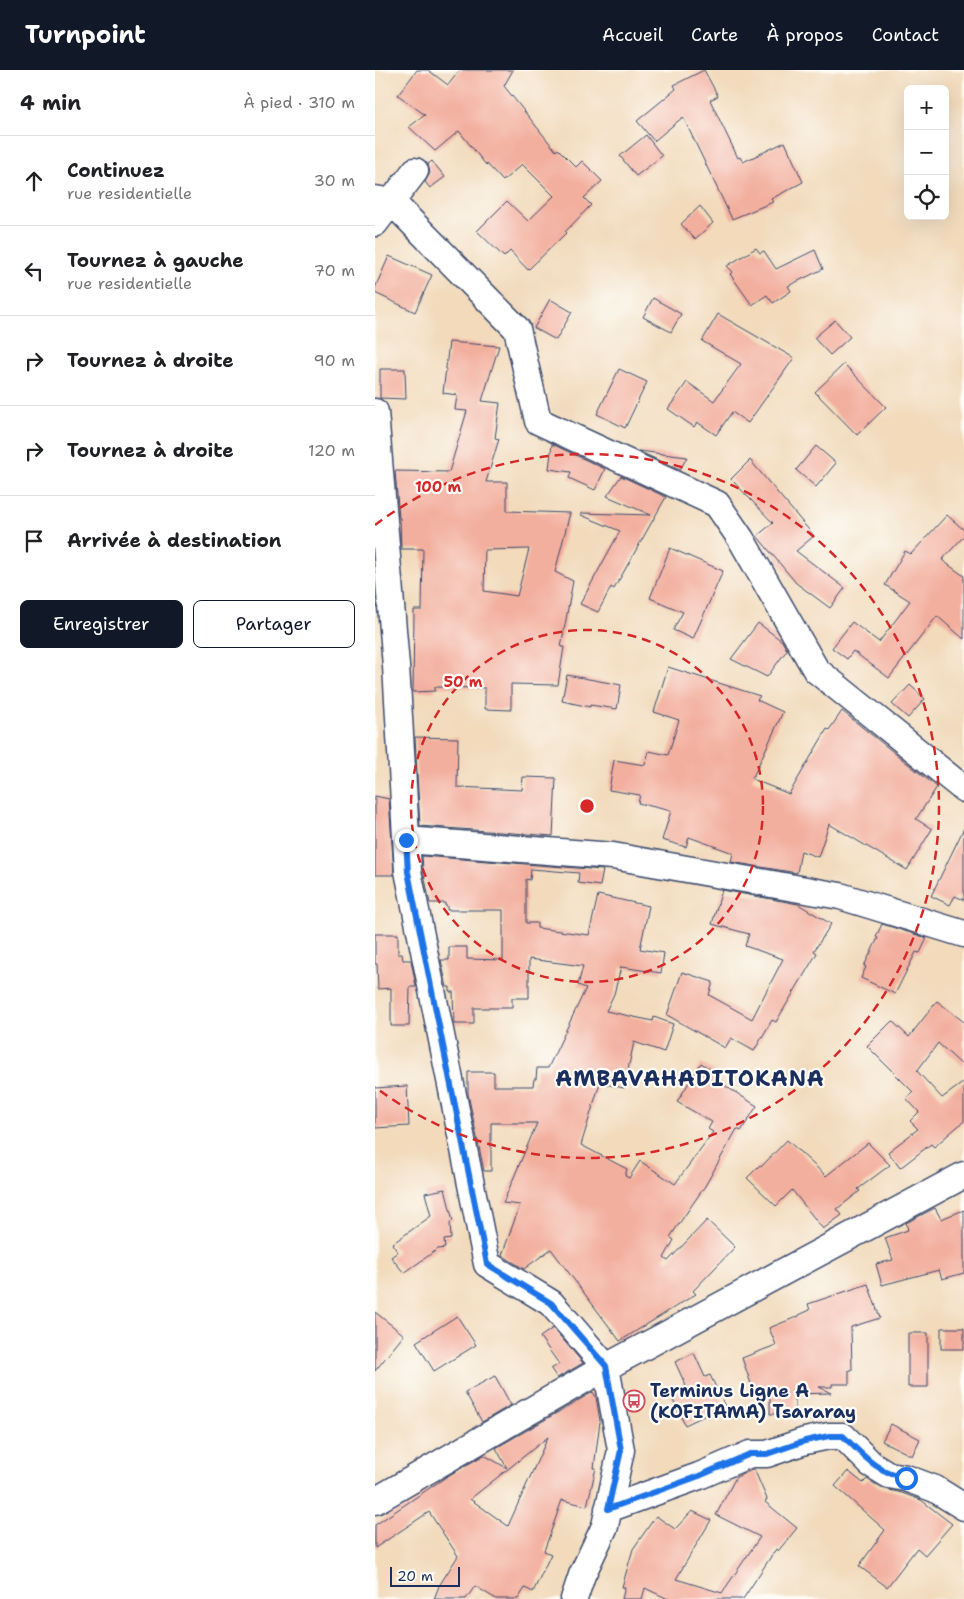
<!DOCTYPE html>
<html lang="fr">
<meta charset="utf-8">
<style>
body{margin:0;font-family:"Shantell Sans",sans-serif;background:#f6f6f6;color:#202124}
.controls{position:absolute;right:15px;top:15px;display:grid;overflow:hidden;border-radius:8px;box-shadow:0 5px 20px #0002}
.controls button{width:45px;height:45px;display:grid;place-items:center;padding:0;border:0;border-bottom:1px solid #e0e0e0;background:#fff;color:#202124;font:25px sans-serif}
.scale{position:absolute;left:15px;bottom:12px;width:70px;box-sizing:border-box;padding-left:5px;border:2px solid #1b2f5e;border-top:0;font-size:14px;line-height:18px;white-space:nowrap;color:#1b2f5e;-webkit-text-stroke:4px #fdfcf7;paint-order:stroke}
.stop{position:absolute;width:15px;height:15px;margin:-11px;border:4px solid #1a73e8;border-radius:50%;background:#fff}
.stop.end{background:#1a73e8;border-color:#fff;box-shadow:0 1px 5px #0008}
.list{margin:0;padding:0;list-style:none}
h2{display:flex;justify-content:space-between;align-items:center;height:65px;margin:0;padding:0 20px;font-size:21px}
h2 small{font-size:16px;font-weight:400;color:#757577}
.list li{display:grid;grid-template-columns:32px 1fr auto;gap:15px;align-items:center;box-sizing:border-box;height:90px;padding:0 20px;border-top:1px solid #e0e0e0}
.list b{display:block;font-size:19px;white-space:nowrap}
.list p{margin:0;font-size:16px;white-space:nowrap;color:#757577}
.list em{font-size:16px;font-style:normal;color:#757577}
.actions{display:flex;gap:10px;padding:15px 20px}
.actions a{flex:1;padding:11px 0;border:1px solid #111827;border-radius:8px;text-align:center;font-size:18px;color:#111827}
.actions .main{background:#111827;color:#fff}
.icon{flex:none;width:28px;height:28px;fill:none;stroke:currentColor;stroke-width:2;stroke-linecap:round;stroke-linejoin:round}
.map{position:relative;flex:none;width:589px;height:1529px;overflow:hidden}
header{display:flex;align-items:center;gap:30px;box-sizing:border-box;height:70px;padding:0 25px;background:#111827;color:#fff}
header strong{font-size:24px}
nav{display:flex;gap:28px;margin-inline-start:auto;font-size:18px}
main{display:flex}
aside{flex:1;background:#fff}
.map>svg:first-child{display:block}
.building{fill:#f3af9e;fill-rule:evenodd}
.lines{fill:none;stroke-linecap:round;stroke-linejoin:round}
.street-casing{stroke:#3b496c;stroke-width:29}
.street{stroke:#fff;stroke-width:26}
.route{stroke:#1a73e8;stroke-width:6}
.ring{fill:none;stroke:#d62828;stroke-width:2.5;stroke-dasharray:9 6}
.labels{text-anchor:middle;dominant-baseline:central;stroke-width:4.5;stroke-linejoin:round;paint-order:stroke}
.poi-label{font-size:18px;font-weight:bold;fill:#1b2f5e;stroke:#fdfcf7;text-anchor:start}
.district-label{font-size:22px;font-weight:bold;letter-spacing:1px;fill:#1b2f5e;stroke:#fdfcf7}
.centre{fill:#d62828;stroke:#fdfcf7;stroke-width:2.5}
.ring-label{font-size:15px;text-anchor:middle;font-weight:bold;fill:#d62828;stroke:#fdfcf7;stroke-width:4.5;stroke-linejoin:round;paint-order:stroke}
</style>
<header>
<strong>Turnpoint</strong>
<nav><a>Accueil</a><a>Carte</a><a>À propos</a><a>Contact</a></nav>
</header>
<main>
<aside>
<h2>4 min<small>À pied · 310 m</small></h2>
<ul class="list">
<li><svg class="icon" aria-label="ahead" viewBox="0 0 24 24"><path d="M12 20V5M6 11l6-6 6 6"/></svg><div><b>Continuez</b><p>rue residentielle</p></div><em>30 m</em></li>
<li><svg class="icon" aria-label="left" viewBox="0 0 24 24"><path d="M17 20v-9H6M10 6l-5 5 5 5"/></svg><div><b>Tournez à gauche</b><p>rue residentielle</p></div><em>70 m</em></li>
<li><svg class="icon" aria-label="right" viewBox="0 0 24 24"><path d="M7 20v-9h11M14 6l5 5-5 5"/></svg><div><b>Tournez à droite</b></div><em>90 m</em></li>
<li><svg class="icon" aria-label="right" viewBox="0 0 24 24"><path d="M7 20v-9h11M14 6l5 5-5 5"/></svg><div><b>Tournez à droite</b></div><em>120 m</em></li>
<li><svg class="icon" aria-label="arrive" viewBox="0 0 24 24"><path d="M6 21V4h12l-3 4 3 4H6"/></svg><div><b>Arrivée à destination</b></div></li>
</ul>
<div class="actions"><a class="main">Enregistrer</a><a>Partager</a></div>
</aside>
<div class="map">
<svg width="589" height="1529" viewBox="0 0 589 1529">
<rect width="100%" height="100%" fill="#fdfcf7"/>
<filter id="ink" filterUnits="userSpaceOnUse"><feTurbulence type="fractalNoise" baseFrequency=".02" numOctaves="2"/><feDisplacementMap in="SourceGraphic" scale="10" xChannelSelector="R" yChannelSelector="G"/><feConvolveMatrix kernelMatrix="1 2 1 2 8 2 1 2 1" color-interpolation-filters="sRGB"/></filter>
<filter id="wash" filterUnits="userSpaceOnUse"><feTurbulence type="fractalNoise" baseFrequency=".0096" numOctaves="4" result="noise"/><feDisplacementMap in="SourceGraphic" scale="20" xChannelSelector="R" yChannelSelector="G"/><feGaussianBlur stdDeviation="1.12" result="paint"/><feColorMatrix in="noise" values="0 0 0 0 0 0 0 0 0 0 0 0 0 0 0 0 0 1.4 0 .05"/><feComposite in="paint" operator="in"/></filter>
<g filter="url(#wash)">
<rect width="100%" height="100%" fill="#f2dabb"/>
<g id="blocks">
<!-- building -->
<path class="building" d="M 42,0 L 53,0 L 73,15 L 85,0 L 138,0 L 129,16 L 181,81 L 183,79 L 201,97 L 207,91 L 227,111 L 209,128 L 216,135 L 190,162 L 191,163 L 153,200 L 135,181 L 129,187 L 102,161 L 132,131 L 153,151 L 179,126 L 147,94 L 128,111 L 112,94 L 111,95 L 84,61 L 60,81 L 34,57 L 50,45 L 23,25 Z
M 329,0 L 343,26 L 335,30 L 363,88 L 365,87 L 368,92 L 410,72 L 428,112 L 396,129 L 398,132 L 357,149 L 308,47 L 279,71 L 262,51 L 301,19 L 299,15 Z
M 271,65 L 287,86 L 261,106 L 245,86 Z
M 57,91 L 70,107 L 55,118 L 50,112 L 55,103 L 53,94 Z
M 325,136 L 338,153 L 320,169 L 306,154 Z
M 381,178 L 385,183 L 389,181 L 401,199 L 440,180 L 448,199 L 413,216 L 416,221 L 398,233 L 392,225 L 377,235 L 355,204 L 358,202 L 352,196 Z
M 14,186 L 57,205 L 40,242 L 0,223 L 0,218 Z
M 278,228 L 306,244 L 296,262 L 268,247 Z
M 175,229 L 197,242 L 181,270 L 159,258 Z
M 343,244 L 419,288 L 373,353 L 357,342 L 341,365 L 322,352 L 319,357 L 293,339 L 312,312 L 339,331 L 366,294 L 327,271 Z
M 460,250 L 475,267 L 455,285 L 439,268 Z
M 74,272 L 124,276 L 107,331 L 125,333 L 120,368 L 124,369 L 111,412 L 132,412 L 132,441 L 195,443 L 180,502 L 198,511 L 186,577 L 189,577 L 183,615 L 136,614 L 136,640 L 110,639 L 110,618 L 60,617 L 60,621 L 38,622 L 39,540 L 47,540 L 48,479 L 26,479 L 25,448 L 24,448 L 20,401 L 74,402 L 92,341 L 80,340 L 82,325 L 68,323 ZM 154,479 L 142,526 L 109,521 L 110,480 Z
M 469,294 L 511,337 L 482,365 L 440,322 Z
M 5,299 L 30,299 L 31,329 L 5,328 Z
M 244,299 L 272,312 L 250,358 L 222,344 Z
M 177,374 L 230,399 L 220,420 L 194,408 L 196,402 L 174,399 Z
M 441,376 L 461,393 L 441,417 L 421,400 Z
M 263,381 L 264,381 L 312,387 L 305,400 Z
M 375,390 L 439,466 L 421,481 L 470,518 L 455,538 L 421,513 L 382,466 L 398,453 L 356,409 Z
M 246,406 L 291,427 L 239,519 L 236,517 L 223,542 L 205,534 L 245,461 L 206,445 L 206,443 L 276,445 L 232,426 Z
M 572,445 L 589,460 L 589,466 L 567,490 L 589,506 L 589,569 L 562,546 L 514,608 L 478,581 L 472,589 L 457,578 L 477,552 L 504,572 L 535,531 L 510,515 L 530,481 L 536,484 Z
M 295,478 L 348,501 L 318,569 L 298,560 L 308,542 L 275,528 Z
M 383,553 L 407,571 L 412,580 L 392,607 L 356,589 Z
M 293,597 L 385,626 L 382,630 L 408,642 L 377,709 L 414,724 L 452,659 L 454,660 L 467,641 L 562,717 L 541,749 L 557,759 L 532,800 L 454,754 L 443,787 L 426,781 L 422,803 L 356,792 L 358,783 L 314,767 L 311,777 L 287,770 L 296,741 L 263,733 L 265,725 L 234,720 L 239,690 L 270,695 L 274,681 L 293,685 L 304,650 L 279,642 Z
M 192,605 L 246,615 L 242,639 L 215,635 L 215,637 L 187,631 Z
M 535,615 L 550,629 L 533,648 L 517,634 Z
M 40,667 L 83,668 L 82,717 L 147,720 L 148,707 L 181,708 L 178,766 L 45,756 Z
M 0,726 L 14,729 L 19,805 L 0,805 Z
M 589,758 L 589,830 L 580,826 L 575,835 L 556,826 Z
M 47,786 L 228,800 L 225,816 L 203,813 L 204,803 L 156,799 L 155,810 L 151,809 L 151,853 L 162,853 L 162,858 L 214,865 L 223,825 L 274,836 L 265,879 L 289,883 L 286,903 L 246,897 L 239,924 L 231,941 L 278,951 L 279,947 L 298,954 L 289,982 L 259,972 L 249,1018 L 225,1013 L 206,1075 L 252,1099 L 250,1106 L 254,1108 L 265,1091 L 300,1114 L 338,1062 L 333,1059 L 337,1052 L 302,1032 L 326,993 L 344,1005 L 341,1010 L 382,1036 L 366,1061 L 362,1059 L 330,1116 L 295,1167 L 299,1170 L 289,1188 L 293,1191 L 332,1150 L 360,1177 L 318,1221 L 321,1224 L 245,1271 L 176,1179 L 149,1199 L 127,1185 L 145,1135 L 128,1133 L 162,1053 L 116,1053 L 116,1101 L 109,1101 L 93,1024 L 93,1002 L 119,1002 L 119,1016 L 158,1016 L 159,1009 L 161,1009 L 162,998 L 173,998 L 211,918 L 203,915 L 208,896 L 154,889 L 154,928 L 137,928 L 137,938 L 99,938 L 99,954 L 79,954 L 78,922 L 75,922 L 75,917 L 72,917 L 66,890 L 74,890 L 74,877 L 92,877 L 92,889 L 128,890 L 128,840 L 72,840 L 72,836 L 70,836 L 70,833 L 55,833 L 48,799 Z
M 347,820 L 423,834 L 456,854 L 439,881 L 442,883 L 401,952 L 397,950 L 379,981 L 356,968 L 350,978 L 292,945 L 307,902 L 338,912 L 334,925 L 377,949 L 408,889 L 370,876 L 374,864 L 337,854 Z
M 507,854 L 552,868 L 545,883 L 541,882 L 520,924 L 486,908 L 491,897 L 489,896 L 503,868 L 501,867 Z
M 0,864 L 23,864 L 23,884 L 27,884 L 28,890 L 36,890 L 41,917 L 35,917 L 34,956 L 16,956 L 16,918 L 3,919 L 2,894 L 0,894 Z
M 562,931 L 589,952 L 589,997 L 563,973 L 542,1001 L 567,1028 L 589,1012 L 589,1051 L 559,1077 L 556,1074 L 525,1098 L 513,1082 L 543,1059 L 535,1051 L 544,1042 L 531,1028 L 538,1022 L 492,976 L 517,951 L 534,967 Z
M 32,1016 L 34,1056 L 0,1058 L 0,1018 Z
M 412,1070 L 451,1106 L 493,1073 L 515,1095 L 483,1119 L 485,1121 L 462,1139 L 467,1145 L 448,1159 L 417,1120 L 401,1136 L 372,1108 L 385,1095 L 386,1097 Z
M 70,1119 L 78,1151 L 75,1152 L 76,1169 L 69,1170 L 70,1178 L 63,1179 L 29,1203 L 16,1187 L 23,1182 L 17,1174 L 56,1146 L 50,1123 Z
M 560,1138 L 566,1149 L 589,1140 L 589,1203 L 567,1209 L 564,1200 L 507,1215 L 501,1194 L 518,1190 L 510,1168 L 533,1160 L 531,1153 Z
M 493,1214 L 505,1248 L 476,1257 L 477,1300 L 474,1300 L 474,1314 L 457,1314 L 457,1317 L 444,1317 L 456,1323 L 420,1324 L 420,1344 L 395,1344 L 395,1321 L 381,1328 L 367,1288 L 401,1275 L 394,1258 L 424,1246 L 424,1245 L 435,1240 L 433,1234 Z
M 0,1242 L 29,1265 L 0,1301 Z
M 82,1246 L 101,1275 L 59,1301 L 41,1272 Z
M 178,1258 L 208,1293 L 182,1308 L 176,1299 L 184,1294 L 165,1267 Z
M 566,1258 L 589,1258 L 589,1279 L 566,1279 Z
M 533,1263 L 553,1263 L 553,1317 L 533,1317 Z
M 319,1283 L 330,1307 L 335,1305 L 350,1336 L 310,1355 L 295,1324 L 311,1316 L 300,1292 Z
M 120,1306 L 136,1335 L 107,1352 L 90,1322 Z
M 218,1322 L 221,1327 L 225,1351 L 219,1398 L 221,1398 L 212,1436 L 187,1430 L 169,1481 L 176,1484 L 158,1522 L 150,1518 L 143,1529 L 121,1529 L 100,1516 L 91,1529 L 59,1529 L 64,1516 L 83,1486 L 54,1442 L 0,1478 L 0,1455 L 71,1407 L 109,1385 L 132,1398 L 121,1378 ZM 173,1367 L 133,1456 L 95,1429 L 133,1399 Z
M 516,1354 L 545,1369 L 537,1386 L 507,1371 Z
M 379,1399 L 392,1429 L 390,1432 L 422,1458 L 403,1481 L 401,1479 L 368,1529 L 293,1529 L 270,1518 L 267,1529 L 247,1529 L 250,1517 L 247,1517 L 258,1479 L 281,1446 L 300,1459 L 317,1441 L 336,1450 L 301,1509 L 347,1523 L 385,1467 L 341,1445 L 361,1407 Z
M 473,1401 L 488,1413 L 492,1409 L 506,1418 L 527,1423 L 546,1430 L 577,1454 L 550,1485 L 542,1478 L 512,1517 L 484,1496 L 510,1460 L 460,1416 Z"/>
</g>
</g>
<g filter="url(#ink)">
<use href="#blocks" fill-opacity="0" stroke="#3b496c" stroke-width="1"/>
<g class="lines">
<!-- street casing -->
<g class="street-casing">
<path id="street" d="M 0,129 L 17,132 L 142,259 L 163,351 L 342,434 L 366,469 L 441,600 L 589,719
M 0,153 L 40,101
M 0,342 L 21,596 L 33,801 L 112,1194 L 176,1233 L 231,1297 L 246,1380 L 230,1456 L 207,1505 L 199,1529
M 31,770 L 238,786 L 465,826 L 589,864
M 0,1431 L 231,1297 L 589,1105
M 233,1439 L 324,1406 L 375,1384 L 392,1384 L 430,1371 L 454,1366 L 468,1366 L 496,1394 L 514,1405 L 531,1408 L 560,1419 L 589,1437"/>
</g>
<!-- street -->
<use href="#street" class="street"/>
</g>
</g>
<g class="lines" filter="url(#ink)">
<!-- route -->
<path class="route" d="M 31,770 L 33,802 L 112,1194 L 176,1233 L 231,1296 L 246,1380 L 233,1439 L 324,1406 L 375,1384 L 392,1384 L 430,1371 L 454,1366 L 468,1366 C 490,1387 500,1401 531,1408"/>
</g>
<!-- distance rings -->
<g class="ring">
<circle cx="212" cy="736" r="176"/>
<path d="M0 455A352 352 0 1 1 0 1017"/>
</g>
<!-- icons -->
<defs>
<g id="bus-ring" transform="scale(1.125)"><circle r="9.5" fill="#fdfcf7" stroke="#d1495b" stroke-width="1.5"/><path d="M-5-6H5V4H4V6H2V4H-2V6H-4V4H-5ZM-3.5-4V0h7V-4ZM-3.5 1.2v1.5H-2V1.2ZM2 1.2v1.5H3.5V1.2Z" fill="#d1495b"/></g>
</defs>
<g fill-rule="evenodd">
<use href="#bus-ring" x="259" y="1331"/>
</g>
<g class="labels">
<!-- poi labels -->
<g class="poi-label">
<text x="275" y="1321">Terminus Ligne A<tspan x="275" dy="21">(KOFITAMA) Tsararay</tspan></text>
</g>
<!-- district labels -->
<g class="district-label">
<text x="315" y="1008">AMBAVAHADITOKANA</text>
</g>
</g>
<circle cx="212" cy="736" r="8" class="centre"/>
<g class="ring-label">
<text x="63" y="422">100 m</text>
<text x="88" y="617">50 m</text>
</g>
</svg>
<div class="controls">
<button>+</button>
<button>−</button>
<button><svg class="icon" aria-label="locate" viewBox="0 0 24 24"><circle cx="12" cy="12" r="6"/><path d="M12 2v4M12 18v4M2 12h4M18 12h4"/></svg></button>
</div>
<div class="scale">20 m</div>
<div class="stop" style="left:531px;top:1408px"></div>
<div class="stop end" style="left:31px;top:770px"></div>
</div>
</main>
